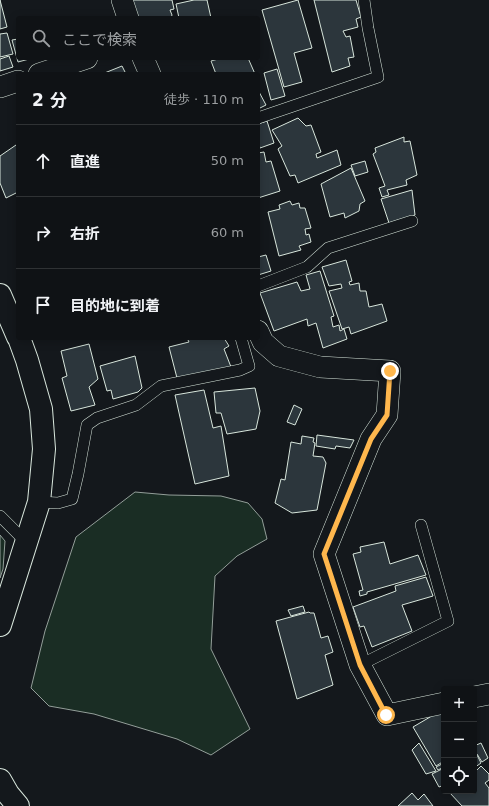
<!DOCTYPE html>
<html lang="ja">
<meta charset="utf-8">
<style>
body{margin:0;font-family:"DejaVu Sans","Noto Sans JP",sans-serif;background:#181b1e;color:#f1f3f6}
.controls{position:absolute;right:12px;bottom:12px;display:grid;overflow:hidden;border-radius:4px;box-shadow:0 2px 10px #0003}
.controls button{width:36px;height:36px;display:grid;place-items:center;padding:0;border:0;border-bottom:1px solid #2f3234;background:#0f1215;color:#f1f3f6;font:20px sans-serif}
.stop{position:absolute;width:12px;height:12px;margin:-9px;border:3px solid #ffb74d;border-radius:50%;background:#fff}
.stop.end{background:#ffb74d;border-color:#fff;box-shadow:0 1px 4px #0008}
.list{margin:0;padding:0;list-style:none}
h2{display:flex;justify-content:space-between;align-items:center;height:52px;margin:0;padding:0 16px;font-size:17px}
h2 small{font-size:13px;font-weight:400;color:#9b9ea0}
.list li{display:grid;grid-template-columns:26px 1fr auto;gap:12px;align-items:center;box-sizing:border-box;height:72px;padding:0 16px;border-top:1px solid #2f3234}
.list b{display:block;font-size:15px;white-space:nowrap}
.list em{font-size:13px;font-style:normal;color:#9b9ea0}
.icon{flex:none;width:22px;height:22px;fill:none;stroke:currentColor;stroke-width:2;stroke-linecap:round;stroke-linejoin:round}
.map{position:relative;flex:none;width:489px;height:806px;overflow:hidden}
.search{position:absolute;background:#0f1215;box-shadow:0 2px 10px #0003;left:16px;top:16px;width:244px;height:44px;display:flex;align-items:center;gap:10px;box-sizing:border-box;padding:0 14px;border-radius:4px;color:#9b9ea0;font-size:15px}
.panel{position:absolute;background:#0f1215;box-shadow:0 2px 10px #0003;left:16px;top:72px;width:244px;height:268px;border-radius:4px}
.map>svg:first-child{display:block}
.green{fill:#1a2d24;stroke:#939e99}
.building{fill:#2c363c;stroke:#d8e6dc}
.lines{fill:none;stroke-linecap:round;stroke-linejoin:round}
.service-casing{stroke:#d8e6dc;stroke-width:12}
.minor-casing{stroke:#d8e6dc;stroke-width:22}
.trunk-casing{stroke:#d8e6dc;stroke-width:24}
.service{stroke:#14181c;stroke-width:11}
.minor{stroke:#14181c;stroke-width:21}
.trunk{stroke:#14181c;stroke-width:22}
.route{stroke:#ffb74d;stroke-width:5}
</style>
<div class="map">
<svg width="489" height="806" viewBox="0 0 489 806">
<rect width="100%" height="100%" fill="#14181c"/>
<!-- green -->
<path class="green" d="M 135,492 L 169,495 L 221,496 L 248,503 L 262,519 L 267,539 L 237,556 L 215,576 L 211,649 L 250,729 L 211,755 L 177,739 L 94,714 L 49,706 L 31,688 L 45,631 L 76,537 Z
M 0,535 L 5,541 L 3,569 L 0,578 Z"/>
<!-- building -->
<path class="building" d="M 0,0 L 7,27 L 0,29 Z
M 130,0 L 172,0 L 174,9 L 170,10 L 172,15 L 171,18 L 136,18 Z
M 194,0 L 207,0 L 211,18 L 179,18 L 176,4 Z
M 298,0 L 312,48 L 294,53 L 302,82 L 284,87 L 262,10 Z
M 314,0 L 356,0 L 361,17 L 356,19 L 358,27 L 343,31 L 346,37 L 350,36 L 354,57 L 348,58 L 350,66 L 332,72 Z
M 7,33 L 13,54 L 0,57 L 0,34 Z
M 18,39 L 18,58 L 33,58 L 18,62 L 12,40 Z
M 9,56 L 13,67 L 0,71 L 0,59 Z
M 222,58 L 248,58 L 255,74 L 216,74 L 211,61 Z
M 122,66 L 126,74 L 102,74 Z
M 277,69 L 285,96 L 271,100 L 264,73 Z
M 258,90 L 266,105 L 258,109 Z
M 298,118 L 306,126 L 311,125 L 321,152 L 316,154 L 317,158 L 337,150 L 341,165 L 298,183 L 295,175 L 290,176 L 278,149 L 282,146 L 272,130 Z
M 267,121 L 274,143 L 260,148 L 258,140 L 258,124 Z
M 404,137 L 404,142 L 410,141 L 417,175 L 406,180 L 407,185 L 387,190 L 389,195 L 382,197 L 379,188 L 385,186 L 373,154 L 376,152 L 375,148 Z
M 16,145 L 18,149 L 18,192 L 6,198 L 0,183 L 0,156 Z
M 264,152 L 266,162 L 271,161 L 280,191 L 258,198 L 258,153 Z
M 365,161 L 368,172 L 355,176 L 351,165 Z
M 351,168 L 365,201 L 360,204 L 359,211 L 345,218 L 344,213 L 330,217 L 321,184 Z
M 412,190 L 415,215 L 389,223 L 381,199 Z
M 290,201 L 292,205 L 299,203 L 300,208 L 305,208 L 311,228 L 305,229 L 306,235 L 309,234 L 311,242 L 299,246 L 301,250 L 279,256 L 268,212 L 280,209 L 279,205 Z
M 266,255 L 271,271 L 258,275 L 258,257 Z
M 346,260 L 352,281 L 349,282 L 350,285 L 359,283 L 360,291 L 366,291 L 369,307 L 382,304 L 387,321 L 351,334 L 349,327 L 342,329 L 329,291 L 342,288 L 341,284 L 329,286 L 322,267 Z
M 320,271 L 334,316 L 331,317 L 333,327 L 339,325 L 340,331 L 344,329 L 347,339 L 323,348 L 316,323 L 308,326 L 307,319 L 274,331 L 260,293 L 297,282 L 301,291 L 310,289 L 306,275 Z
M 187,338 L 224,338 L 229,346 L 224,349 L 231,367 L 177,378 L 169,347 L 189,342 Z
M 89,344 L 98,379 L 89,387 L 95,405 L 71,411 L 62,378 L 67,376 L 61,351 Z
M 135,356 L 142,388 L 138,392 L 113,399 L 111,390 L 107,391 L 100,366 Z
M 255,388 L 260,411 L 256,429 L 227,434 L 221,413 L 216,413 L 214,392 Z
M 204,390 L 213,428 L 221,426 L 229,476 L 195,484 L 175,395 Z
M 294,405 L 302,409 L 295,425 L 287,422 Z
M 317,435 L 354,440 L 350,448 L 336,446 L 335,449 L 316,446 Z
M 302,436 L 314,438 L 313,442 L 315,443 L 313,456 L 323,457 L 326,463 L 317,510 L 292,513 L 275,503 L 281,479 L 285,480 L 291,442 L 301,444 Z
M 384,542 L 390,564 L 418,555 L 426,575 L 367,592 L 367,594 L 360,596 L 359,591 L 363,590 L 353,554 L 361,552 L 360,547 Z
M 426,577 L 433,596 L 402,605 L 412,631 L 372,647 L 364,626 L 360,627 L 353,607 L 396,591 L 395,586 Z
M 303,606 L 305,612 L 291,616 L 288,610 Z
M 309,612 L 310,613 L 314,613 L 321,638 L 328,636 L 333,652 L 325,655 L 333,685 L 297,699 L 276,621 Z
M 442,710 L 444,713 L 444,761 L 436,766 L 413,727 Z
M 419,743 L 436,771 L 426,774 L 412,750 Z
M 481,743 L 488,758 L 482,762 L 477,754 L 474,756 L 474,746 Z
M 477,755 L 481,763 L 474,768 L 474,757 Z
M 444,763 L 444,767 L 438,770 L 436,767 Z
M 481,766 L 489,774 L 489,780 L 485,783 L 489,788 L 489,806 L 462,806 L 450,793 L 452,791 L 474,791 L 474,771 L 475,772 Z
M 444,768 L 444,785 L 439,787 L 432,774 Z
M 412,793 L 418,800 L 424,794 L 433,806 L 398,806 Z"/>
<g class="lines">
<!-- service casing -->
<g class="service-casing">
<path id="service" d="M 258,118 L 378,77 L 368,28 L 364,0
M 258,286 L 307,267 L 328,248 L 412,221
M 39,502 L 58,503 L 72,499 L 78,474 L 87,425 L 97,418 L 136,405 L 161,386 L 240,370 L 249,366 L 241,338
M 0,516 L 27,543
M 360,665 L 448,621 L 421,525"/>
</g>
<!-- minor casing -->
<g class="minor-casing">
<path id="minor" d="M 122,0 L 128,18
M 143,58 L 150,74
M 39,74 L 87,58
M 0,87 L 18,81
M 258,331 L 263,342 L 279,356 L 320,367 L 390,371 L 387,415 L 371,439 L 324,554 L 360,665 L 387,715 L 444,703
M 474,697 L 489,694"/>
</g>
<!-- trunk casing -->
<g class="trunk-casing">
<path id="trunk" d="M 0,295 L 18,337
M 0,625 L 39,502 L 44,449 L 41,409 L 27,360 L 19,338
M 0,780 L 8,794 L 18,806"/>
</g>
<!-- service -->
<use href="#service" class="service"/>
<!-- minor -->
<use href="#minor" class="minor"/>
<!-- trunk -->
<use href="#trunk" class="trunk"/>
</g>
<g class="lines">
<!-- route -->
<path class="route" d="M 386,715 L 360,665 L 324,554 L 371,439 L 387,415 L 390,371"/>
</g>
</svg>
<div class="controls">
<button>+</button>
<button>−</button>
<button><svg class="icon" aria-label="locate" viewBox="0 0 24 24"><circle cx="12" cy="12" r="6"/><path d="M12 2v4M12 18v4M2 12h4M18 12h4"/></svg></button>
</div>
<div class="stop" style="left:386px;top:715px"></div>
<div class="stop end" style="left:390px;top:371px"></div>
<div class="search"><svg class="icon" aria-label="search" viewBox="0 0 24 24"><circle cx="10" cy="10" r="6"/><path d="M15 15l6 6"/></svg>ここで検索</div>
<section class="panel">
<h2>2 分<small>徒歩 · 110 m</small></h2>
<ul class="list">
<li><svg class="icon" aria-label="ahead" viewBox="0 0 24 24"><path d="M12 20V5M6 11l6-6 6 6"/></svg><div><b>直進</b></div><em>50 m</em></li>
<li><svg class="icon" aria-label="right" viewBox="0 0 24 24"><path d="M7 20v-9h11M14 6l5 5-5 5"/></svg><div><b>右折</b></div><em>60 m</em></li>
<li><svg class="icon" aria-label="arrive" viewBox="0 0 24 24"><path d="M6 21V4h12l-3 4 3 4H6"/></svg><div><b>目的地に到着</b></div></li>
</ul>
</section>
</div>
